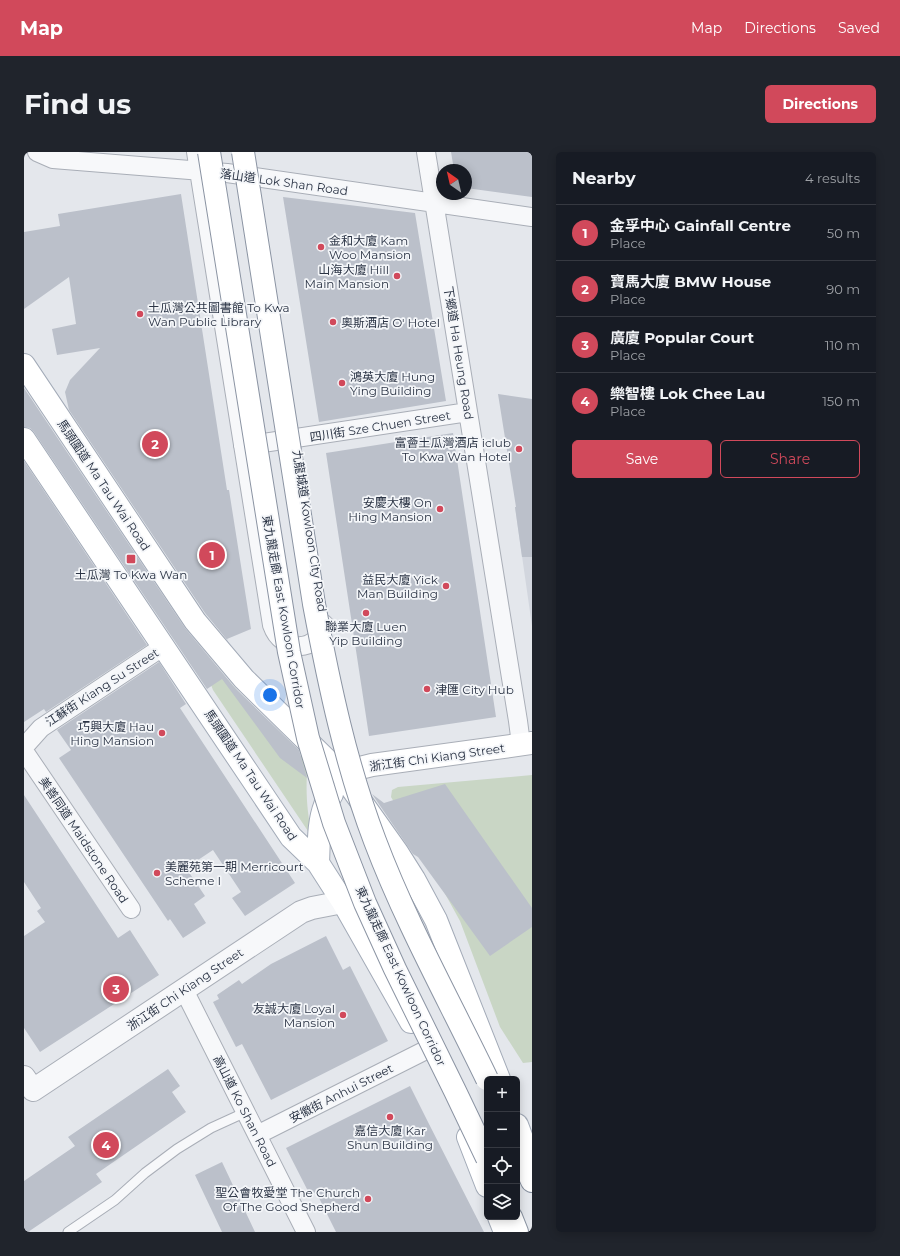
<!DOCTYPE html>
<meta charset="utf-8">
<style>
body{margin:0;font-family:Montserrat,"Noto Sans TC",sans-serif;background:#20242c;color:#f1f3f6}
.controls{position:absolute;right:12px;bottom:12px;display:grid;overflow:hidden;border-radius:6px;box-shadow:0 2px 10px #0003}
.controls button{width:36px;height:36px;display:grid;place-items:center;padding:0;border:0;border-bottom:1px solid #363941;background:#171b24;color:#f1f3f6;font:20px sans-serif}
.compass{position:absolute;left:412px;top:12px;width:36px;height:36px;border-radius:50%;background:#171b24;box-shadow:0 2px 10px #0003;rotate:326deg}
.you{position:absolute;left:246px;top:543px;width:14px;height:14px;margin:-10px;border:3px solid #fff;border-radius:50%;background:#1a73e8;box-shadow:0 0 0 6px #1a73e833}
.badge{display:grid;place-items:center;width:26px;height:26px;border-radius:50%;background:#d1495b;color:#fff;font-size:13px;font-weight:700}
.pin{position:absolute;translate:-50% -50%;border:2px solid #fff;box-shadow:0 1px 4px #0006}
.list{margin:0;padding:0;list-style:none}
h2{display:flex;justify-content:space-between;align-items:center;height:52px;margin:0;padding:0 16px;font-size:17px}
h2 small{font-size:13px;font-weight:400;color:#9ea1a6}
.list li{display:grid;grid-template-columns:26px 1fr auto;gap:12px;align-items:center;box-sizing:border-box;height:56px;padding:0 16px;border-top:1px solid #363941}
.list b{display:block;font-size:15px;white-space:nowrap}
.list p{margin:0;font-size:13px;white-space:nowrap;color:#9ea1a6}
.list em{font-size:13px;font-style:normal;color:#9ea1a6}
.actions{display:flex;gap:8px;padding:12px 16px}
.actions a{flex:1;padding:9px 0;border:1px solid #d1495b;border-radius:6px;text-align:center;font-size:14px;color:#d1495b}
.actions .main{background:#d1495b;color:#fff}
.icon{flex:none;width:22px;height:22px;fill:none;stroke:currentColor;stroke-width:2;stroke-linecap:round;stroke-linejoin:round}
.map{position:relative;flex:none;width:508px;height:1080px;overflow:hidden;border-radius:6px}
header{display:flex;align-items:center;gap:24px;box-sizing:border-box;height:56px;padding:0 20px;background:#d1495b;color:#fff}
header strong{font-size:19px}
nav{display:flex;gap:22px;margin-inline-start:auto;font-size:14px}
.intro{display:flex;align-items:center;justify-content:space-between;box-sizing:border-box;height:96px;padding:0 24px}
h1{margin:0;font-size:28px}
.button{padding:10px 18px;border-radius:6px;background:#d1495b;color:#fff;font-size:14px;font-weight:700}
main{display:flex;gap:24px;padding:0 24px}
aside{flex:1;background:#171b24;border-radius:6px;box-shadow:0 2px 10px #0003}
.map>svg:first-child{display:block}
.built{fill:#d2d6de}
.green{fill:#c9d6c5}
.building{fill:#bbc0ca}
.lines{fill:none;stroke-linecap:round;stroke-linejoin:round}
.service-casing{stroke:#a9aeb7;stroke-width:11}
.minor-casing{stroke:#a9aeb7;stroke-width:20}
.tertiary-casing{stroke:#a9aeb7;stroke-width:24}
.secondary-casing{stroke:#a9aeb7;stroke-width:24}
.primary-casing{stroke:#a3abb8;stroke-width:24}
.trunk-casing{stroke:#8b94a3;stroke-width:24}
.service{stroke:#f7f8fa;stroke-width:9}
.minor{stroke:#f7f8fa;stroke-width:18}
.tertiary{stroke:#f7f8fa;stroke-width:22}
.secondary{stroke:#fff;stroke-width:22}
.primary{stroke:#fff;stroke-width:22}
.trunk{stroke:#fff;stroke-width:22}
.trunk-bridge-casing{stroke:#8b94a3;stroke-width:24;stroke-linecap:butt}
.trunk-bridge{stroke:#fff;stroke-width:22}
.poi-dot{fill:#d1495b;stroke:#f4f6f9;stroke-width:1.5}
.labels{text-anchor:middle;dominant-baseline:central;stroke-width:3.5;stroke-linejoin:round;paint-order:stroke}
.street-label{font-size:12px;fill:#2b3445;stroke:#f4f6f9}
.poi-label{font-size:12px;fill:#2b3445;stroke:#f4f6f9;text-anchor:end}
</style>
<header>
<strong>Map</strong>
<nav><a>Map</a><a>Directions</a><a>Saved</a></nav>
</header>
<div class="intro"><h1>Find us</h1><a class="button">Directions</a></div>
<main>
<div class="map">
<svg width="508" height="1080" viewBox="0 0 508 1080">
<rect width="100%" height="100%" fill="#e4e7ec"/>
<!-- built -->
<path class="built" d="M 508,352 L 508,474 L 491,355 Z"/>
<!-- green -->
<path class="green" d="M 169,487 C 205,531 243,572 284,611 C 281,638 283,659 288,685 L 189,538 Z
M 508,623 L 508,910 L 499,911 L 476,875 L 436,769 L 379,665 L 367,645 L 368,638 L 374,635 Z"/>
<!-- building -->
<path class="building" d="M 427,0 L 508,0 L 508,45 L 442,36 L 442,18 L 430,18 Z
M 157,42 L 203,338 L 205,338 L 227,477 L 203,487 L 204,489 L 181,461 L 45,258 L 41,240 L 46,228 L 76,196 L 33,203 L 28,177 L 52,172 L 45,125 L 0,157 L 0,80 L 36,74 L 34,62 Z
M 259,45 L 391,61 L 422,249 L 295,270 Z
M 0,236 L 161,476 L 211,536 L 275,598 L 283,626 L 256,606 L 198,527 L 183,537 L 10,280 L 6,276 L 0,275 Z
M 474,242 L 508,247 L 508,405 L 498,405 L 491,355 L 492,355 Z
M 429,281 L 472,565 L 345,584 L 302,301 Z
M 0,309 L 123,493 L 22,560 L 20,557 L 0,570 Z
M 135,510 L 162,552 L 156,556 L 271,731 L 221,764 L 208,746 L 217,740 L 189,698 L 162,716 L 181,744 L 170,752 L 182,771 L 159,786 L 146,767 L 144,769 L 35,606 L 47,598 L 33,578 Z
M 421,632 L 508,756 L 508,775 L 466,804 L 394,705 L 389,702 L 348,642 L 360,651 Z
M 0,643 L 94,786 L 106,778 L 135,823 L 16,900 L 0,876 L 0,784 L 21,770 L 13,759 L 17,756 L 0,730 Z
M 302,784 L 319,818 L 326,814 L 364,889 L 247,948 L 218,892 L 212,895 L 189,850 L 195,847 L 193,843 L 215,828 L 218,832 L 247,812 Z
M 144,917 L 156,934 L 148,940 L 162,960 L 72,1022 L 78,1030 L 4,1080 L 0,1080 L 0,1029 L 51,994 L 44,985 Z
M 386,934 L 405,972 L 460,1080 L 312,1080 L 292,1040 L 286,1043 L 262,996 Z
M 198,1010 L 231,1080 L 198,1080 L 171,1023 Z"/>
<g class="lines">
<!-- service casing -->
<g class="service-casing">
<path id="service" d="M 44,1080 L 91,1048 L 121,1021 L 153,997 L 187,976 L 222,960"/>
</g>
<!-- minor casing -->
<g class="minor-casing">
<path id="minor" d="M 13,0 L 29,7 L 203,21 L 508,65
M 172,0 L 248,473 C 258,502 294,501 300,472
M 402,0 L 494,569 L 497,592
M 219,294 L 444,260
M 0,595 L 17,576 L 140,494
M 0,599 L 107,757
M 160,838 L 282,1080
M 233,983 L 402,898"/>
</g>
<!-- tertiary casing -->
<g class="tertiary-casing">
<path id="tertiary" d="M 0,925 L 9,938 L 277,760 L 288,756 L 319,750"/>
</g>
<!-- secondary casing -->
<g class="secondary-casing">
<path id="secondary" d="M 319,624 L 332,617 L 348,613 L 508,591"/>
</g>
<!-- primary casing -->
<g class="primary-casing">
<path id="primary" d="M 0,213 L 171,469 L 220,527 L 319,624 L 373,700 L 390,727 L 412,768 L 475,927
M 0,287 L 267,685 L 294,711 L 319,750 L 387,870
M 294,711 C 295,692 294,671 301,653 C 303,649 306,646 308,642
M 493,973 L 508,1013
M 444,985 L 463,1034
M 475,1065 L 481,1080"/>
</g>
<!-- trunk casing -->
<g class="trunk-casing">
<path id="trunk" d="M 493,995 L 508,1029
M 487,1065 L 493,1080"/>
</g>
<!-- service -->
<use href="#service" class="service"/>
<!-- minor -->
<use href="#minor" class="minor"/>
<!-- tertiary -->
<use href="#tertiary" class="tertiary"/>
<!-- secondary -->
<use href="#secondary" class="secondary"/>
<!-- primary -->
<use href="#primary" class="primary"/>
<!-- trunk -->
<use href="#trunk" class="trunk"/>
<!-- trunk-bridge casing -->
<g class="trunk-bridge-casing">
<path id="trunk-bridge" d="M 185,0 L 265,500 L 284,586 L 310,671 L 341,751 L 371,817 L 431,939 L 463,1006
M 219,0 L 290,452 C 305,532 322,613 351,689 C 382,771 425,848 463,927"/>
</g>
<!-- trunk-bridge -->
<use href="#trunk-bridge" class="trunk-bridge"/>
</g>
<!-- markers -->
<g class="poi-dot">
<circle cx="297" cy="95" r="4"/>
<circle cx="373" cy="124" r="4"/>
<circle cx="116" cy="162" r="4"/>
<circle cx="309" cy="170" r="4"/>
<circle cx="318" cy="231" r="4"/>
<circle cx="495" cy="297" r="4"/>
<circle cx="416" cy="357" r="4"/>
<rect x="102" y="402" width="10" height="10" rx="2"/>
<circle cx="422" cy="434" r="4"/>
<circle cx="342" cy="461" r="4"/>
<circle cx="403" cy="537" r="4"/>
<circle cx="138" cy="581" r="4"/>
<circle cx="133" cy="721" r="4"/>
<circle cx="319" cy="863" r="4"/>
<circle cx="366" cy="965" r="4"/>
<circle cx="344" cy="1047" r="4"/>
</g>
<g class="labels">
<!-- street labels -->
<g class="street-label">
<text transform="translate(260 30) rotate(8)">落山道 Lok Shan Road</text>
<text transform="translate(435 201) rotate(81)">下鄉道 Ha Heung Road</text>
<text transform="translate(356 274) rotate(-9)">四川街 Sze Chuen Street</text>
<text transform="translate(80 333) rotate(56)">馬頭圍道 Ma Tau Wai Road</text>
<text transform="translate(286 379) rotate(81)">九龍城道 Kowloon City Road</text>
<text transform="translate(260 460) rotate(80)">東九龍走廊 East Kowloon Corridor</text>
<text transform="translate(78 535) rotate(-33)">江蘇街 Kiang Su Street</text>
<text transform="translate(413 605) rotate(-8)">浙江街 Chi Kiang Street</text>
<text transform="translate(227 623) rotate(56)">馬頭圍道 Ma Tau Wai Road</text>
<text transform="translate(60 688) rotate(56)">美善同道 Maidstone Road</text>
<text transform="translate(377 824) rotate(65)">東九龍走廊 East Kowloon Corridor</text>
<text transform="translate(161 837) rotate(-34)">浙江街 Chi Kiang Street</text>
<text transform="translate(317 941) rotate(-27)">安徽街 Anhui Street</text>
<text transform="translate(221 959) rotate(63)">高山道 Ko Shan Road</text>
</g>
<!-- poi labels -->
<g class="poi-label">
<text x="305" y="88" text-anchor="start">金和大廈 Kam<tspan x="305" dy="14">Woo Mansion</tspan></text>
<text x="365" y="117">山海大廈 Hill<tspan x="365" dy="14">Main Mansion</tspan></text>
<text x="124" y="155" text-anchor="start">土瓜灣公共圖書館 To Kwa<tspan x="124" dy="14">Wan Public Library</tspan></text>
<text x="317" y="170" text-anchor="start">奧斯酒店 O' Hotel</text>
<text x="326" y="224" text-anchor="start">鴻英大廈 Hung<tspan x="326" dy="14">Ying Building</tspan></text>
<text x="487" y="290">富薈土瓜灣酒店 iclub<tspan x="487" dy="14">To Kwa Wan Hotel</tspan></text>
<text x="408" y="350">安慶大樓 On<tspan x="408" dy="14">Hing Mansion</tspan></text>
<text x="107" y="422" text-anchor="middle">土瓜灣 To Kwa Wan</text>
<text x="414" y="427">益民大廈 Yick<tspan x="414" dy="14">Man Building</tspan></text>
<text x="342" y="474" text-anchor="middle">聯業大廈 Luen<tspan x="342" dy="14">Yip Building</tspan></text>
<text x="411" y="537" text-anchor="start">津匯 City Hub</text>
<text x="130" y="574">巧興大廈 Hau<tspan x="130" dy="14">Hing Mansion</tspan></text>
<text x="141" y="714" text-anchor="start">美麗苑第一期 Merricourt<tspan x="141" dy="14">Scheme I</tspan></text>
<text x="311" y="856">友誠大廈 Loyal<tspan x="311" dy="14">Mansion</tspan></text>
<text x="366" y="978" text-anchor="middle">嘉信大廈 Kar<tspan x="366" dy="14">Shun Building</tspan></text>
<text x="336" y="1040">聖公會牧愛堂 The Church<tspan x="336" dy="14">Of The Good Shepherd</tspan></text>
</g>
</g>
</svg>
<div class="controls">
<button>+</button>
<button>−</button>
<button><svg class="icon" aria-label="locate" viewBox="0 0 24 24"><circle cx="12" cy="12" r="6"/><path d="M12 2v4M12 18v4M2 12h4M18 12h4"/></svg></button>
<button><svg class="icon" aria-label="layers" viewBox="0 0 24 24"><path d="M12 4l9 5-9 5-9-5zM3 14l9 5 9-5"/></svg></button>
</div>
<svg class="compass" viewBox="-18 -18 36 36"><path d="M0-13l5 13h-10z" fill="#e53935"/><path d="M0 13l5-13h-10z" fill="#9ea1a6"/></svg>
<div class="you"></div>
<div class="pin badge" style="left:188px;top:403px">1</div>
<div class="pin badge" style="left:131px;top:292px">2</div>
<div class="pin badge" style="left:92px;top:837px">3</div>
<div class="pin badge" style="left:82px;top:993px">4</div>
</div>
<aside>
<h2>Nearby<small>4 results</small></h2>
<ul class="list">
<li><span class="badge">1</span><div><b>金孚中心 Gainfall Centre</b><p>Place</p></div><em>50 m</em></li>
<li><span class="badge">2</span><div><b>寶馬大廈 BMW House</b><p>Place</p></div><em>90 m</em></li>
<li><span class="badge">3</span><div><b>廣廈 Popular Court</b><p>Place</p></div><em>110 m</em></li>
<li><span class="badge">4</span><div><b>樂智樓 Lok Chee Lau</b><p>Place</p></div><em>150 m</em></li>
</ul>
<div class="actions"><a class="main">Save</a><a>Share</a></div>
</aside>
</main>
